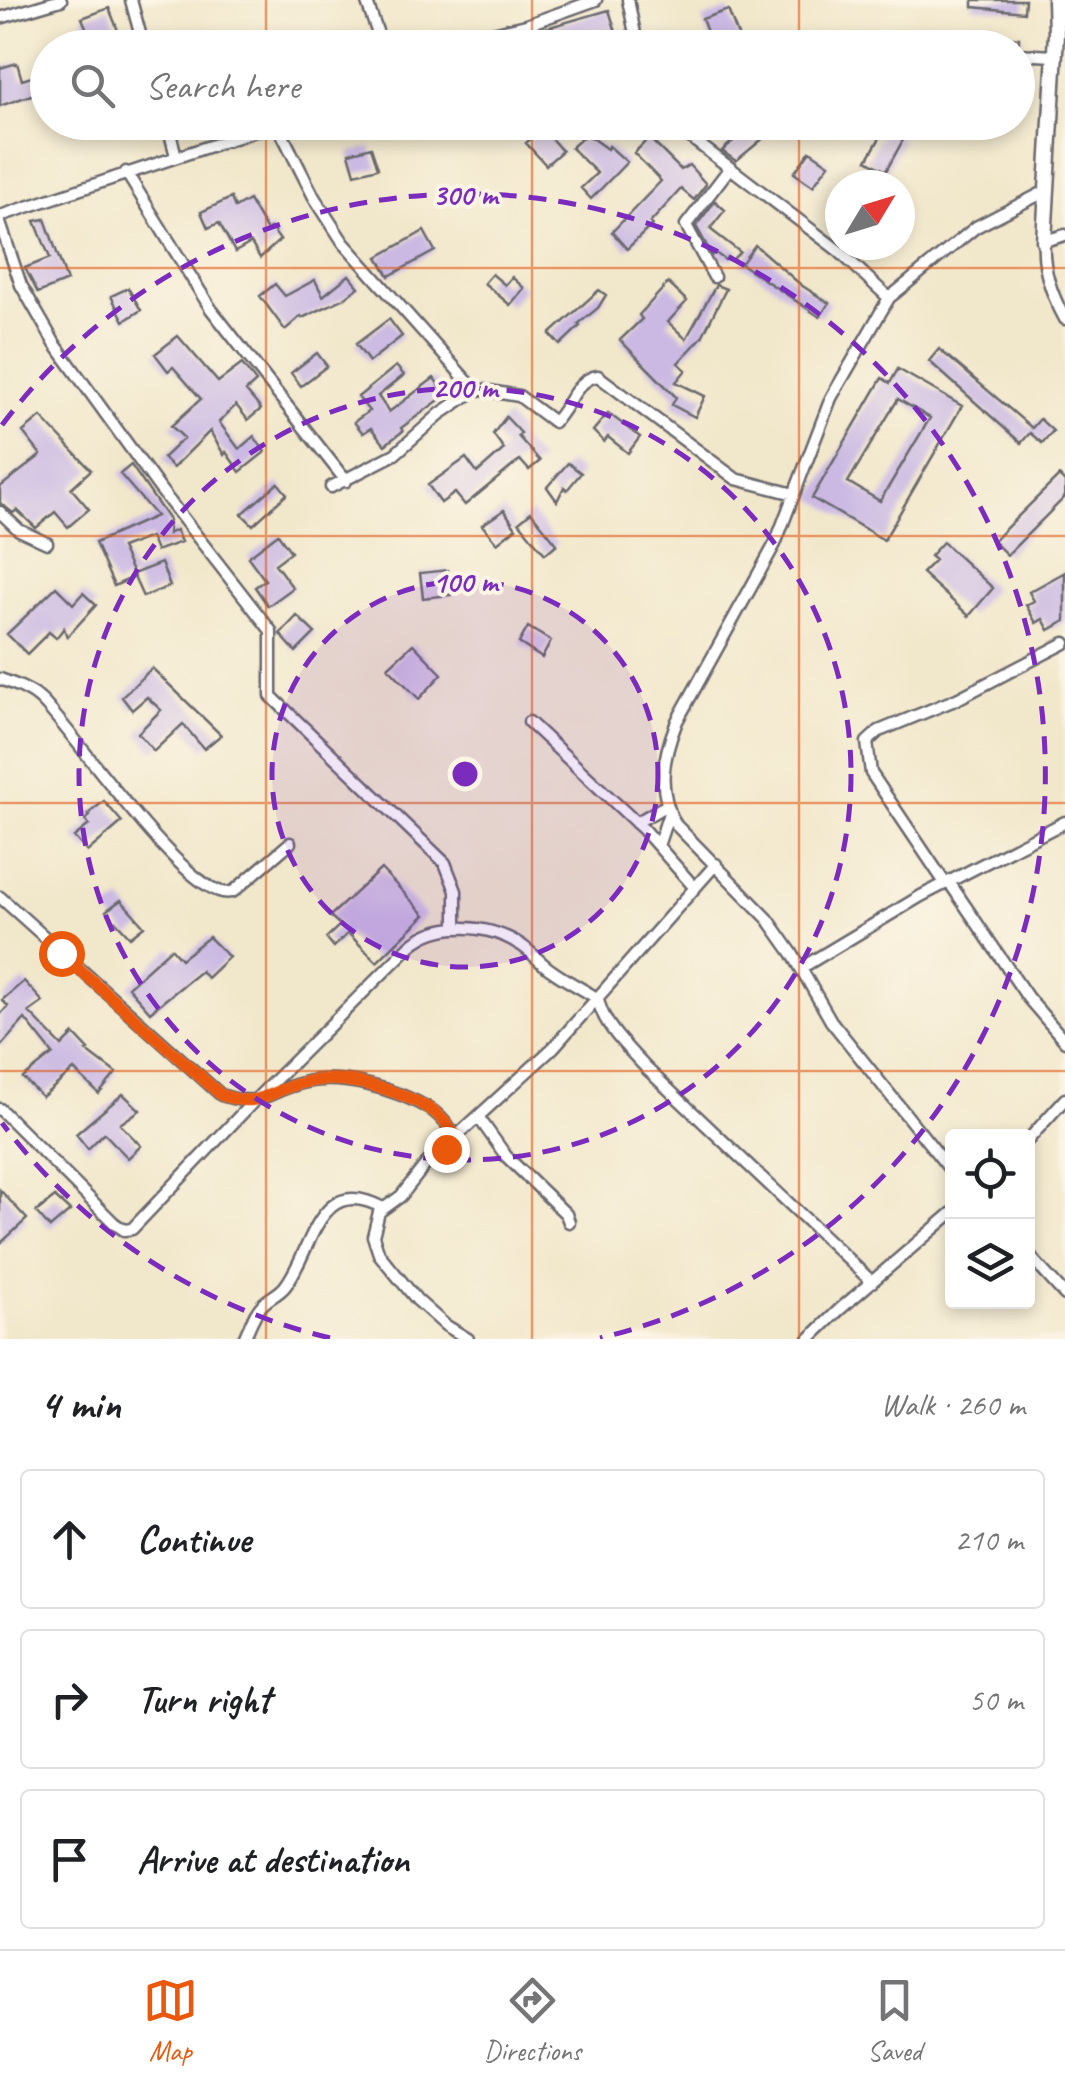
<!DOCTYPE html>
<meta charset="utf-8">
<style>
body{margin:0;font-family:Caveat,sans-serif;background:#f2f2f2;color:#202124}
.controls{position:absolute;right:30px;bottom:30px;display:grid;overflow:hidden;border-radius:10px;box-shadow:0 5px 15px #0003}
.controls button{width:90px;height:90px;display:grid;place-items:center;padding:0;border:0;border-bottom:2px solid #e0e0e0;background:#fff;color:#202124;font:50px sans-serif}
.compass{position:absolute;left:825px;top:170px;width:90px;height:90px;border-radius:50%;background:#fff;box-shadow:0 5px 15px #0003;rotate:52deg}
.stop{position:absolute;width:30px;height:30px;margin:-22px;border:8px solid #ea580c;border-radius:50%;background:#fff}
.stop.end{background:#ea580c;border-color:#fff;box-shadow:0 2px 10px #0008}
.list{margin:0;padding:0;list-style:none}
h2{display:flex;justify-content:space-between;align-items:center;height:130px;margin:0;padding:0 40px;font-size:42px}
h2 small{font-size:32px;font-weight:400;color:#757577}
.list li{display:grid;grid-template-columns:65px 1fr auto;gap:30px;align-items:center;box-sizing:border-box;height:140px;margin:0 20px 20px;padding:0 20px;border:2px solid #e0e0e0;border-radius:10px}
.list b{display:block;font-size:38px;white-space:nowrap}
.list em{font-size:32px;font-style:normal;color:#757577}
.icon{flex:none;width:55px;height:55px;fill:none;stroke:currentColor;stroke-width:2;stroke-linecap:round;stroke-linejoin:round}
.map{position:relative;flex:none;width:1065px;height:1339px;overflow:hidden}
.search{position:absolute;background:#fff;box-shadow:0 5px 15px #0003;left:30px;right:30px;top:30px;height:110px;display:flex;align-items:center;gap:25px;box-sizing:border-box;padding:0 35px;border-radius:55px;color:#757577;font-size:38px}
.sheet{height:610px;background:#fff}
nav{display:flex;justify-content:space-around;align-items:center;box-sizing:border-box;height:140px;border-top:2px solid #e0e0e0;background:#fff;font-size:28px;color:#757577}
nav a{display:grid;justify-items:center;gap:5px}
nav .on{color:#ea580c}
.map>svg:first-child{display:block}
.building{fill:#cbb9e3;fill-rule:evenodd}
.lines{fill:none;stroke-linecap:round;stroke-linejoin:round}
.minor-casing{stroke:#6a676d;stroke-width:15}
.tertiary-casing{stroke:#6a676d;stroke-width:19}
.minor{stroke:#fff;stroke-width:10}
.tertiary{stroke:#fff;stroke-width:14}
.route{stroke:#ea580c;stroke-width:12}
.grid{fill:none;stroke:#de560e;stroke-width:2.5;stroke-opacity:0.55}
.ring{fill:none;stroke:#7b2cbf;stroke-width:5;stroke-dasharray:18 12}
.centre{fill:#7b2cbf;stroke:#fcf5e5;stroke-width:5}
.ring-label{font-size:30px;text-anchor:middle;font-weight:bold;fill:#7b2cbf;stroke:#fcf5e5;stroke-width:8;stroke-linejoin:round;paint-order:stroke}
</style>
<div class="map">
<svg width="1065" height="1339" viewBox="0 0 1065 1339">
<rect width="100%" height="100%" fill="#fcf5e5"/>
<filter id="ink" filterUnits="userSpaceOnUse"><feTurbulence type="fractalNoise" baseFrequency=".01" numOctaves="2"/><feDisplacementMap in="SourceGraphic" scale="20" xChannelSelector="R" yChannelSelector="G"/><feConvolveMatrix kernelMatrix="1 2 1 2 8 2 1 2 1" color-interpolation-filters="sRGB"/></filter>
<filter id="wash" filterUnits="userSpaceOnUse"><feTurbulence type="fractalNoise" baseFrequency=".0048" numOctaves="4" result="noise"/><feDisplacementMap in="SourceGraphic" scale="40" xChannelSelector="R" yChannelSelector="G"/><feGaussianBlur stdDeviation="2.25" result="paint"/><feColorMatrix in="noise" values="0 0 0 0 0 0 0 0 0 0 0 0 0 0 0 0 0 1.4 0 .05"/><feComposite in="paint" operator="in"/></filter>
<g filter="url(#wash)">
<rect width="100%" height="100%" fill="#f1e7cb"/>
<g id="blocks">
<!-- building -->
<path class="building" d="M 973,0 L 1025,0 L 1024,12 L 973,7 Z
M 109,8 L 125,48 L 65,48 L 90,37 L 82,18 Z
M 609,10 L 621,48 L 540,48 L 535,31 Z
M 728,10 L 740,41 L 713,48 L 702,19 Z
M 956,33 L 1019,38 L 1019,45 L 955,48 Z
M 17,63 L 22,80 L 48,72 L 48,89 L 0,106 L 0,68 Z
M 754,122 L 766,136 L 736,161 L 722,151 Z
M 542,128 L 562,151 L 546,165 L 526,143 Z
M 885,129 L 903,140 L 886,171 L 867,160 Z
M 586,134 L 607,149 L 609,146 L 627,162 L 591,199 L 581,188 L 597,173 L 571,148 Z
M 649,138 L 681,170 L 689,165 L 706,184 L 694,200 L 681,189 L 650,223 L 652,225 L 627,249 L 612,232 L 661,181 L 634,153 Z
M 371,147 L 378,168 L 355,174 L 349,153 Z
M 810,151 L 829,164 L 813,186 L 794,173 Z
M 231,198 L 235,208 L 249,200 L 267,231 L 271,228 L 280,240 L 260,258 L 251,243 L 235,252 L 219,223 L 208,228 L 201,212 Z
M 715,201 L 725,210 L 710,229 L 740,252 L 732,260 L 727,257 L 725,260 L 714,252 L 712,255 L 696,226 Z
M 45,219 L 67,281 L 38,293 L 25,268 L 50,258 L 35,221 Z
M 424,231 L 435,251 L 389,276 L 378,257 Z
M 755,245 L 801,285 L 829,303 L 820,317 L 741,264 Z
M 492,274 L 505,285 L 512,277 L 524,288 L 510,305 L 484,283 Z
M 349,275 L 359,287 L 343,299 L 302,318 L 301,316 L 285,330 L 260,296 L 275,284 L 285,296 L 315,280 L 323,296 Z
M 668,283 L 687,301 L 668,322 L 686,339 L 716,285 L 726,289 L 702,337 L 678,363 L 686,370 L 676,382 L 705,396 L 695,417 L 672,405 L 676,397 L 620,340 L 642,319 L 639,315 Z
M 128,288 L 141,310 L 124,321 L 111,296 Z
M 599,290 L 606,295 L 598,308 L 578,324 L 580,326 L 560,345 L 550,334 Z
M 389,319 L 402,336 L 369,362 L 356,344 Z
M 178,336 L 218,382 L 242,364 L 256,382 L 246,391 L 261,409 L 248,420 L 236,405 L 219,422 L 239,449 L 254,436 L 265,452 L 240,472 L 226,452 L 224,455 L 210,431 L 173,468 L 163,458 L 184,438 L 171,426 L 201,399 L 173,367 L 168,371 L 155,354 Z
M 939,349 L 1032,428 L 1040,419 L 1053,431 L 1042,443 L 1030,433 L 1021,443 L 929,361 Z
M 317,353 L 327,366 L 301,386 L 291,373 Z
M 396,366 L 404,375 L 378,396 L 389,412 L 434,378 L 446,395 L 401,428 L 403,431 L 385,445 L 371,428 L 363,433 L 354,422 L 369,411 L 358,397 Z
M 898,369 L 962,406 L 884,540 L 812,498 L 882,378 L 890,383 ZM 898,399 L 930,418 L 880,501 L 848,482 Z
M 608,413 L 640,437 L 628,453 L 608,437 L 604,442 L 593,431 Z
M 41,417 L 91,470 L 71,488 L 89,509 L 68,527 L 55,512 L 36,528 L 17,510 L 13,513 L 0,503 L 0,487 L 41,455 L 23,432 Z
M 506,417 L 521,433 L 518,436 L 540,461 L 529,470 L 520,460 L 465,505 L 455,493 L 441,503 L 428,485 L 466,458 L 477,473 L 504,449 L 493,434 Z
M 568,463 L 581,473 L 567,490 L 564,487 L 557,501 L 547,487 Z
M 131,465 L 169,520 L 168,534 L 176,530 L 181,542 L 156,551 L 150,537 L 121,548 L 133,574 L 161,563 L 170,586 L 143,597 L 134,577 L 114,586 L 95,543 L 156,516 L 120,474 Z
M 1059,476 L 1065,482 L 1065,497 L 1007,555 L 993,541 Z
M 278,483 L 287,494 L 253,525 L 242,514 Z
M 504,510 L 516,528 L 497,543 L 482,525 Z
M 531,512 L 557,544 L 545,554 L 519,522 Z
M 278,534 L 291,552 L 275,564 L 293,588 L 268,606 L 255,587 L 265,580 L 248,557 Z
M 943,542 L 993,588 L 969,616 L 922,573 L 935,560 L 930,556 Z
M 448,570 L 451,595 L 423,598 L 420,573 Z
M 1065,572 L 1065,621 L 1049,630 L 1043,619 L 1036,623 L 1026,605 L 1034,601 L 1029,592 Z
M 56,587 L 73,604 L 83,593 L 96,605 L 67,637 L 64,628 L 56,638 L 49,632 L 27,654 L 7,634 Z
M 297,616 L 315,633 L 296,652 L 280,634 Z
M 528,627 L 551,641 L 542,658 L 519,643 Z
M 413,644 L 442,674 L 419,699 L 388,667 Z
M 152,668 L 221,735 L 204,749 L 183,724 L 154,751 L 138,733 L 161,710 L 147,697 L 132,710 L 122,697 Z
M 104,801 L 122,822 L 87,852 L 74,837 L 89,825 L 85,820 L 90,816 L 88,814 Z
M 381,869 L 425,915 L 377,962 L 348,933 L 334,947 L 326,938 L 340,925 L 330,916 Z
M 121,900 L 144,926 L 130,937 L 106,911 Z
M 209,937 L 229,957 L 207,978 L 201,971 L 150,1012 L 128,987 L 171,948 L 181,959 Z
M 24,981 L 43,1002 L 29,1012 L 62,1046 L 74,1034 L 89,1050 L 87,1051 L 116,1073 L 99,1094 L 74,1070 L 42,1097 L 23,1078 L 53,1054 L 25,1019 L 0,1047 L 0,1015 L 8,1006 L 2,1000 Z
M 123,1094 L 140,1110 L 120,1124 L 141,1146 L 128,1158 L 104,1133 L 88,1149 L 76,1134 Z
M 0,1190 L 27,1219 L 0,1244 Z
M 55,1197 L 70,1211 L 50,1228 L 36,1212 Z"/>
</g>
</g>
<g filter="url(#ink)">
<use href="#blocks" fill-opacity="0" stroke="#6a676d" stroke-width="2.5"/>
<g class="lines">
<!-- minor casing -->
<g class="minor-casing">
<path id="minor" d="M 131,0 L 144,48
M 366,0 L 383,48
M 628,0 L 638,48
M 0,18 L 61,0
M 430,48 L 526,25 L 596,0
M 1018,54 L 1053,56
M 167,122 L 176,156
M 670,122 L 839,251 L 889,298
M 277,124 L 314,197 L 343,242 L 467,381 L 477,389 L 519,396 L 554,422 C 569,407 576,379 598,376 L 736,479 L 794,494
M 126,172 L 211,309 L 346,481
M 0,216 L 282,122
M 0,223 L 21,285 L 55,344 L 160,489 L 271,631 L 271,696 L 445,863 L 456,891 L 456,926
M 1065,235 L 1044,241 C 1042,269 1051,294 1065,319
M 714,277 L 686,225 L 729,169
M 331,487 L 395,454 L 440,414 L 477,389
M 0,512 L 19,530 L 47,543
M 0,679 C 14,684 31,690 41,700 C 73,729 194,911 234,891 L 290,843
M 529,722 L 643,829 L 695,888
M 636,823 L 665,806
M 658,846 L 669,813
M 949,882 L 1028,998 L 1065,1041
M 945,883 L 871,773 L 867,742 L 879,731 L 957,699 L 1065,643
M 0,897 L 221,1095 C 263,1109 264,1092 302,1083 C 341,1073 396,1089 430,1109 C 441,1115 449,1128 457,1137
M 801,968 L 921,896 L 1065,822
M 0,1109 L 114,1223 L 124,1230 L 132,1229 L 252,1103 L 410,946 C 440,920 488,924 521,945 C 532,952 540,963 551,970 C 566,981 583,989 598,999 C 603,1026 629,1049 647,1069 L 872,1282
M 479,1118 L 506,1156 L 566,1214 L 569,1222
M 1028,1140 L 1065,1099
M 952,1172 L 831,1021 L 792,953 L 768,919 L 676,825 C 656,790 663,757 677,721 L 775,544 L 831,398 L 889,298 L 976,227 L 1046,191
M 1028,1254 L 1065,1295
M 244,1339 C 249,1328 254,1313 262,1305 C 269,1297 280,1294 286,1285 C 314,1247 318,1173 383,1208
M 468,1339 L 445,1325 L 417,1300 L 379,1254 L 373,1236 L 379,1212 L 401,1196 L 426,1164 L 553,1048 L 716,864
M 809,1339 L 839,1310 L 952,1213"/>
</g>
<!-- tertiary casing -->
<g class="tertiary-casing">
<path id="tertiary" d="M 1044,241 L 1056,34 L 1055,0"/>
</g>
<!-- minor -->
<use href="#minor" class="minor"/>
<!-- tertiary -->
<use href="#tertiary" class="tertiary"/>
</g>
</g>
<g class="lines" filter="url(#ink)">
<!-- route -->
<path class="route" d="M 61,953 L 221,1095 C 263,1109 264,1092 302,1083 C 341,1073 397,1089 430,1109 C 441,1115 449,1128 457,1137 L 446,1149"/>
</g>
<!-- grid -->
<path class="grid" d="M 266,0 L 266,48M 532,0 L 532,48M 799,0 L 799,48M 266,122 L 266,1339M 532,122 L 532,1339M 799,122 L 799,1339M 0,268 L 1065,268M 0,536 L 1065,536M 0,803 L 1065,803M 0,1071 L 1065,1071"/>
<!-- distance rings -->
<circle cx="465" cy="774" r="193" fill="#7b2cbf" fill-opacity=".12"/>
<g class="ring">
<circle cx="465" cy="774" r="193"/>
<circle cx="465" cy="774" r="386"/>
<path d="M330 1338A580 580 0 0 1 2 1123M2 425A580 580 0 1 1 600 1338"/>
</g>
<circle cx="465" cy="774" r="15" class="centre"/>
<g class="ring-label">
<text x="465" y="205">300 m</text>
<text x="465" y="398">200 m</text>
<text x="465" y="592">100 m</text>
</g>
</svg>
<div class="controls">
<button><svg class="icon" aria-label="locate" viewBox="0 0 24 24"><circle cx="12" cy="12" r="6"/><path d="M12 2v4M12 18v4M2 12h4M18 12h4"/></svg></button>
<button><svg class="icon" aria-label="layers" viewBox="0 0 24 24"><path d="M12 4l9 5-9 5-9-5zM3 14l9 5 9-5"/></svg></button>
</div>
<svg class="compass" viewBox="-18 -18 36 36"><path d="M0-13l5 13h-10z" fill="#e53935"/><path d="M0 13l5-13h-10z" fill="#757577"/></svg>
<div class="stop" style="left:61px;top:953px"></div>
<div class="stop end" style="left:446px;top:1149px"></div>
<div class="search"><svg class="icon" aria-label="search" viewBox="0 0 24 24"><circle cx="10" cy="10" r="6"/><path d="M15 15l6 6"/></svg>Search here</div>
</div>
<section class="sheet">
<h2>4 min<small>Walk · 260 m</small></h2>
<ul class="list">
<li><svg class="icon" aria-label="ahead" viewBox="0 0 24 24"><path d="M12 20V5M6 11l6-6 6 6"/></svg><div><b>Continue</b></div><em>210 m</em></li>
<li><svg class="icon" aria-label="right" viewBox="0 0 24 24"><path d="M7 20v-9h11M14 6l5 5-5 5"/></svg><div><b>Turn right</b></div><em>50 m</em></li>
<li><svg class="icon" aria-label="arrive" viewBox="0 0 24 24"><path d="M6 21V4h12l-3 4 3 4H6"/></svg><div><b>Arrive at destination</b></div></li>
</ul>
</section>
<nav>
<a class="on"><svg class="icon" aria-label="map" viewBox="0 0 24 24"><path d="M3 6l6-2 6 2 6-2v14l-6 2-6-2-6 2zM9 4v14M15 6v14"/></svg>Map</a>
<a><svg class="icon" aria-label="directions" viewBox="0 0 24 24"><path d="M12 3l9 9-9 9-9-9zM9 14v-3h6M13 9l2 2-2 2"/></svg>Directions</a>
<a><svg class="icon" aria-label="saved" viewBox="0 0 24 24"><path d="M7 4h10v16l-5-4-5 4z"/></svg>Saved</a>
</nav>
